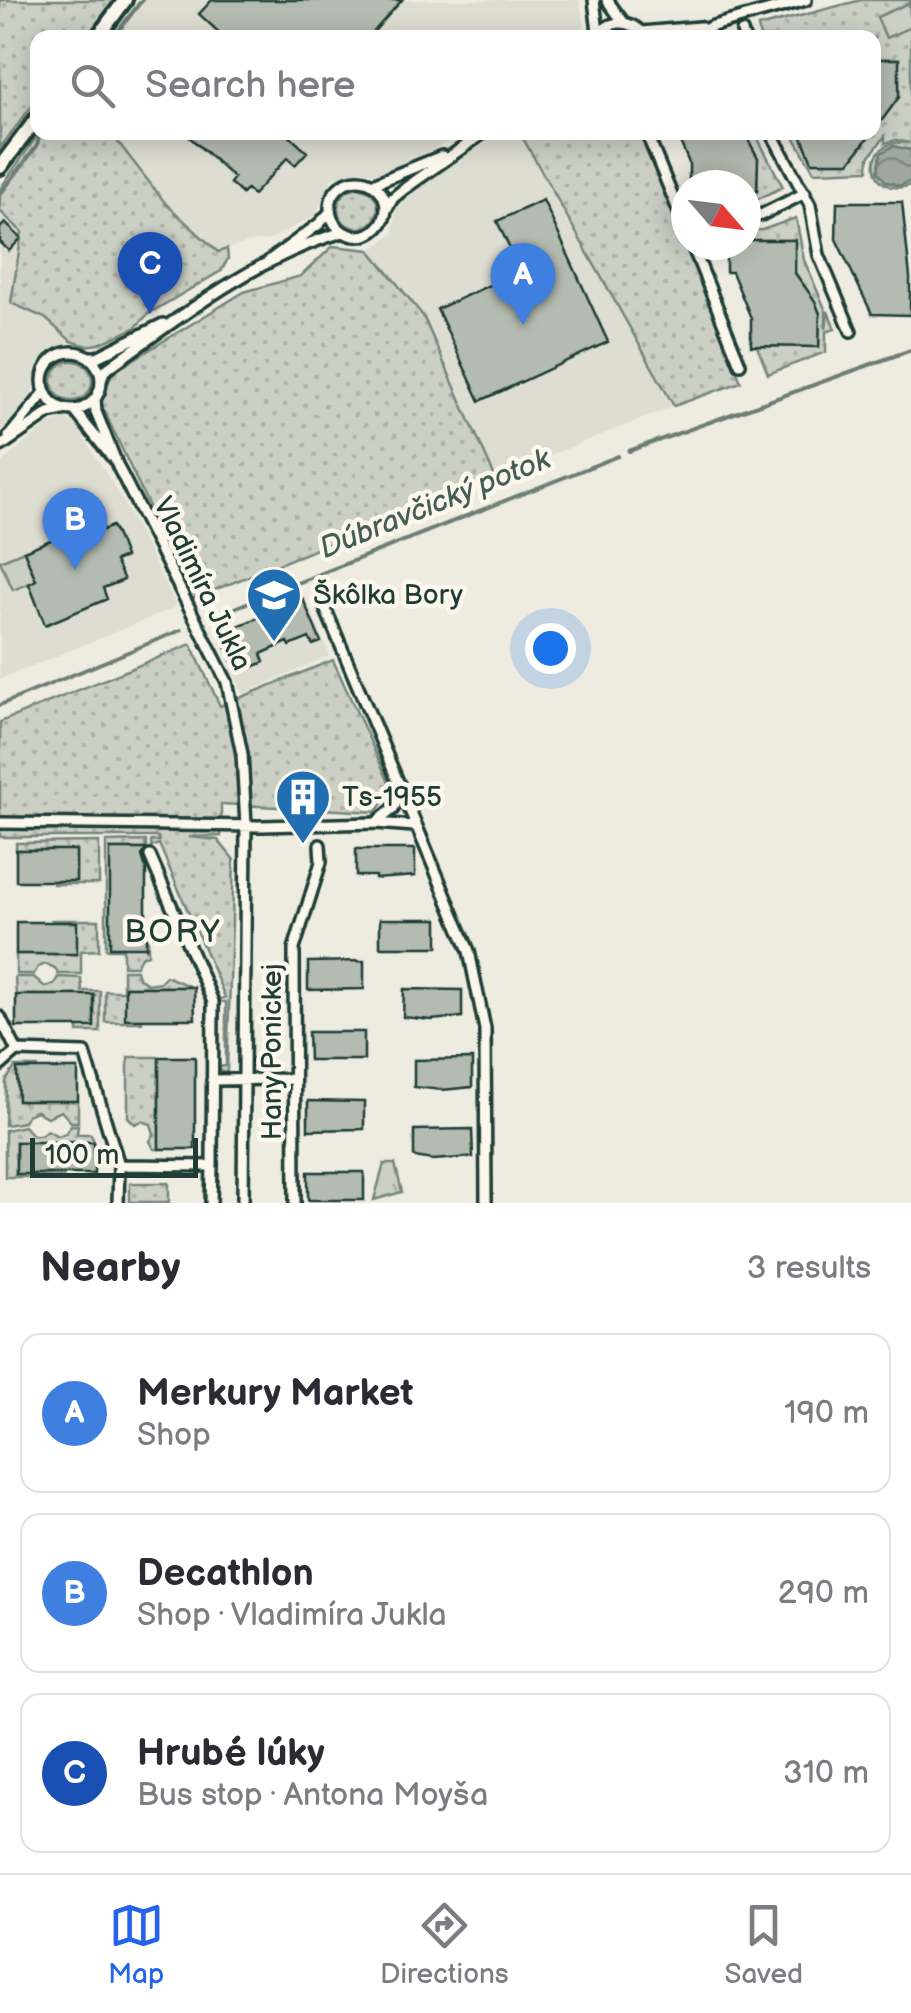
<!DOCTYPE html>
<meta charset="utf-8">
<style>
body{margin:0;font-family:"Balsamiq Sans",sans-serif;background:#f2f2f3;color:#2b2b33}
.compass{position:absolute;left:671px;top:170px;width:90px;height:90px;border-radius:50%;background:#fff;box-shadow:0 5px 25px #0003;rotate:118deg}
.scale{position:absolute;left:30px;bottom:25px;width:168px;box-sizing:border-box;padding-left:10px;border:5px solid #1f3d34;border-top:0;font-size:28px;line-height:35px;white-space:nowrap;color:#1f3d34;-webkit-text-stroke:8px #fbf7ec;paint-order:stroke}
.you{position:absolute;left:550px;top:648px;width:35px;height:35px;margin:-25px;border:8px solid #fff;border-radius:50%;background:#1a73e8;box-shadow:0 0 0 15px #1a73e833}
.badge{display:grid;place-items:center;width:65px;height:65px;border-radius:50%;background:#2563eb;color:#fff;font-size:32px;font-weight:700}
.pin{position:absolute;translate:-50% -82px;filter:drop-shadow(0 2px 5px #0008)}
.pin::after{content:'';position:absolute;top:52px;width:35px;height:30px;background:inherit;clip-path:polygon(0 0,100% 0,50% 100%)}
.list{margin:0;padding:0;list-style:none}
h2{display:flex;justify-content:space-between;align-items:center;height:130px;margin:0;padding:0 40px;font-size:42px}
h2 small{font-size:32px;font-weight:400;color:#7c7c81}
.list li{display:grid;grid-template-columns:65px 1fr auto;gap:30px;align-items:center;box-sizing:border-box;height:160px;margin:0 20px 20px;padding:0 20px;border:2px solid #e1e1e2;border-radius:20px}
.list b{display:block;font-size:38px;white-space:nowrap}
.list p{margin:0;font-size:32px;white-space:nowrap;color:#7c7c81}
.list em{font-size:32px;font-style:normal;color:#7c7c81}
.icon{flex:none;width:55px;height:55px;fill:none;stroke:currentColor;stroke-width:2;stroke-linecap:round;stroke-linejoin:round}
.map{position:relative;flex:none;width:911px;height:1203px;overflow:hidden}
.search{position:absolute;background:#fff;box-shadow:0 5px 25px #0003;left:30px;right:30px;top:30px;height:110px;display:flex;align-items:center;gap:25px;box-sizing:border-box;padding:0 35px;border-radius:20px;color:#7c7c81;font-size:38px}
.sheet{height:670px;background:#fff}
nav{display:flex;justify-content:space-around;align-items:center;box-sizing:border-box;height:140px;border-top:2px solid #e1e1e2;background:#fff;font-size:28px;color:#7c7c81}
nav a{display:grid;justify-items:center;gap:5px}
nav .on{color:#2563eb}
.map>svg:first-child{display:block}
.built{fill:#ddddd2}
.grass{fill:url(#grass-dots);stroke:#75867c;stroke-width:2.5}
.park{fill:url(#park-tufts);stroke:#75867c;stroke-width:2.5}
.pitch{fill:#cbcfc4;stroke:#75867c;stroke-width:2.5}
.water{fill:url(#water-waves);stroke:#6c7d74;stroke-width:2.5}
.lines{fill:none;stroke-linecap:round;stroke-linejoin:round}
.stream{stroke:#6c7d74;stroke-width:4}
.building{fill:#b4bbb0;stroke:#1f3d34;stroke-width:2.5}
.minor-casing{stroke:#1f3d34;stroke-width:16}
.secondary-casing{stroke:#1f3d34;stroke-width:20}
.minor{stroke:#fbf7ec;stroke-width:9}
.secondary{stroke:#fbf7ec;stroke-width:12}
.labels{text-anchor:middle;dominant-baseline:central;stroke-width:9;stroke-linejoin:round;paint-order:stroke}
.street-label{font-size:28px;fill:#1f3d34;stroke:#fbf7ec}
.poi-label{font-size:28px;fill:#1f3d34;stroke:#fbf7ec;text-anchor:start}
.water-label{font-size:30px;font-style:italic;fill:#455d54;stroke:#fbf7ec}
.quarter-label{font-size:32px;letter-spacing:2.5px;fill:#1f3d34;stroke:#fbf7ec}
</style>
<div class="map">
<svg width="911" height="1203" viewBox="0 0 911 1203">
<defs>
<pattern id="grass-dots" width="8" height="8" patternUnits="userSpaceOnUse" patternTransform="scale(2.5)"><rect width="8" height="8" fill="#cbcfc4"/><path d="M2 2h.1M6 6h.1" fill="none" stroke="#aeb3a9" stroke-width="1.8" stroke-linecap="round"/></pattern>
<pattern id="park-tufts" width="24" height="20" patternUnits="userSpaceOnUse" patternTransform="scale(2.5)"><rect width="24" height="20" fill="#cbcfc4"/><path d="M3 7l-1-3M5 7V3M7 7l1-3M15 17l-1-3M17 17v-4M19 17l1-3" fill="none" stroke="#aeb3a9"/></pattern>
<pattern id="water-waves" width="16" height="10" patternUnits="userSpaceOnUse" patternTransform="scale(2.5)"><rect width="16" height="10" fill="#9fa89f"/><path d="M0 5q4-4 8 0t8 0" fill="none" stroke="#818a82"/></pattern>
</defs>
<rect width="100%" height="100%" fill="#eeece1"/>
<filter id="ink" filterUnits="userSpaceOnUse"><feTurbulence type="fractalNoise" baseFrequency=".01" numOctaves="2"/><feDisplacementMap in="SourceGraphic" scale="20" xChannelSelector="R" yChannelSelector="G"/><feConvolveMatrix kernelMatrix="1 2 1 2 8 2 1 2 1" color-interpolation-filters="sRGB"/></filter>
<g filter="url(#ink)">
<!-- built -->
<path class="built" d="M 138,0 L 579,0 L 585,26 L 580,38 L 109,38 Z
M 111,133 L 465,133 L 381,175 L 370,172 L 333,177 L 316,215 L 269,240 L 249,242 L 218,252 L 166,204 Z
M 502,133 L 520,133 L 674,406 L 495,477 L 423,316 L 370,250 L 393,234 L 396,209 L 411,194 L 409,191 Z
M 0,211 L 22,232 L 11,303 L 45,317 L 71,341 L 38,364 L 32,394 L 24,404 L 27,407 L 0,435 Z
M 65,418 L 77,426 L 121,498 L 177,607 L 0,679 L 0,464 L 48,424 Z
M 304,595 L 330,656 L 243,694 L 217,633 Z"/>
<!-- grass -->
<path class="grass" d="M 0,0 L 115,0 L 86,37 L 38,38 L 37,99 L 0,148 Z
M 861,0 L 911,0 L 911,185 C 867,201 859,136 909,143 L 896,140 L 885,143 L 885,136 L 869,157 L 868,170 L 814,172 L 792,133 L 800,133 L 813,162 L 850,162 L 899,97 L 899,59 L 874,59 L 874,38 L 760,37 L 758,27 Z
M 39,133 L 111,133 L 166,204 L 218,252 L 227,249 L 228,259 L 221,271 L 148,314 L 135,328 L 99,344 L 87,346 L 71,341 L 45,318 L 11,303 L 22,232 L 0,211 L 0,189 Z
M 520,133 L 637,133 L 645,145 L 741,382 L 674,406 Z
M 744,133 L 755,133 L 783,187 L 756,200 L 746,201 L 746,191 L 757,190 L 758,158 Z
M338 208a20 20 0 1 1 40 0a20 20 0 1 1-40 0Z
M 796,218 L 804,260 L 826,311 L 826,329 L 828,311 L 835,329 L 826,332 L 826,352 L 768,374 L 757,346 L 819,347 L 820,314 L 815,301 L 795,273 L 795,240 L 746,240 L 746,231 L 762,230 Z
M 333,246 L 370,250 L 423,316 L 495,477 L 192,599 L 100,402 L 113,372 L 244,292 L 301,276 Z
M52 381a20 20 0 1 1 40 0a20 20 0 1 1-40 0Z
M 191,644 L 220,706 L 333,660 L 392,789 L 376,812 L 221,804 L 221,836 L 189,837 L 218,840 L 234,860 L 227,1071 L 223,1073 L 218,1067 L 226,1066 L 226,1002 L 218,1001 L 225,997 L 159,844 L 151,847 L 151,841 L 159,841 L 158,837 L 0,837 L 0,722 Z
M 146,841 L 146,849 L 111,849 L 146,947 L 148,939 L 148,954 L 141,957 L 136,966 L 123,966 L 123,949 L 106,949 L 106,842 Z
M 99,842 L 99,884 L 53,884 L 53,881 L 76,881 L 76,850 L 16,850 L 16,843 Z
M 52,920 L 99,920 L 99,950 L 81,951 L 81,974 L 58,974 L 55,968 L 46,964 L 38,967 L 34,974 L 16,974 L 16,954 L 77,954 Z
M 123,970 L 136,970 L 138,977 L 147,984 L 160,982 L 166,976 L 191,987 L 126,987 L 142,1022 L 105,1022 L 105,991 L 123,991 Z
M 15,977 L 34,977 L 45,987 L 54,984 L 58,977 L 81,978 L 82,991 L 100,991 L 100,1032 L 78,1032 L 78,1027 L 94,1026 L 94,995 L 16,995 Z
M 128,1057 L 159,1057 L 159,1149 L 154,1149 L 150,1141 L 154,1134 L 151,1124 L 142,1121 L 135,1124 L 128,1117 Z
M 15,1067 L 39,1067 L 18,1070 L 18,1101 L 78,1101 L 78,1122 L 71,1122 L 61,1111 L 47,1117 L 36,1111 L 27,1115 L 24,1122 L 5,1125 L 6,1081 Z
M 71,1125 L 78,1125 L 77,1134 L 91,1134 L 94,1142 L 16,1142 L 16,1174 L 63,1174 L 63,1177 L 5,1177 L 5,1130 L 24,1126 L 32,1135 L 41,1135 L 47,1130 L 58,1136 L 66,1133 Z
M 130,1183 L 169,1183 L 169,1202 L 130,1202 Z"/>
<!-- park -->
<path class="park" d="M 384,1164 L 395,1164 L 402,1192 L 374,1200 Z"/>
<!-- pitch -->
<path class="pitch" d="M 909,3 L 911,27 L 886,38 L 877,17 Z
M 24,551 L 36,581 L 13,590 L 0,561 Z"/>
<!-- water -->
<path class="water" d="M 893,146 L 911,150 L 911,181 L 899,186 L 886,182 L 878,172 L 881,153 Z"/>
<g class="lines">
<!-- stream -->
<path class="stream" d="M 113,38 L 142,0
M 1,193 L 37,146 L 40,132
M 629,451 L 911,350
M 214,616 L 618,456
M 0,705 L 181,630"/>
</g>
<!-- building -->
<path class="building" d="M 212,0 L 402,0 L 368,38 L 225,38 L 199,14 Z
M 874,59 L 899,59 L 899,97 L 874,131 Z
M 184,132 L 285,132 L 307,152 L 295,165 L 287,158 L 253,195 L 247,189 L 242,194 L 230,183 L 234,178 Z
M 676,132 L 744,132 L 758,158 L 757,191 L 746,191 L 746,185 L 689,185 L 689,163 Z
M 800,132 L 872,132 L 850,162 L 812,162 Z
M 543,200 L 608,342 L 480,401 L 437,309 L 520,271 L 497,221 Z
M 837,202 L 902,202 L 910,277 L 910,315 L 872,314 L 836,239 Z
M 5,223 L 21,238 L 9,251 L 0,242 L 0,228 Z
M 746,240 L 795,240 L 795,273 L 815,301 L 820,314 L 819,347 L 751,346 L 751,318 L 732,272 L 726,272 L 726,245 L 746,245 Z
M 99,520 L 103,530 L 112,526 L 117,536 L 125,557 L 115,561 L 124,580 L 103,588 L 107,599 L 45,625 L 29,584 L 36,580 L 24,551 Z
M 303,599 L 321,642 L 313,645 L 309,638 L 290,646 L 288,642 L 261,654 L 264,662 L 253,667 L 250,659 L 234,666 L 226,646 L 235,638 L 231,629 Z
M 110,849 L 146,849 L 142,856 L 146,868 L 146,947 L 110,947 Z
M 356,849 L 415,849 L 415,876 L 375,879 L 375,876 L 356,876 Z
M 16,850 L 76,850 L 76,881 L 16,881 Z
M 380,919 L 438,919 L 438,947 L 380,947 Z
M 16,922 L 77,922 L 77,954 L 16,954 Z
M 364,961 L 364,989 L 308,990 L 308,962 Z
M 125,987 L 194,987 L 195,1019 L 125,1019 Z
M 404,989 L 462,990 L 462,1017 L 431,1020 L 403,1017 Z
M 16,995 L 94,995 L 94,1027 L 16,1027 Z
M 308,1032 L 364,1032 L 364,1060 L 309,1060 Z
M 159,1057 L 195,1057 L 195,1149 L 159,1149 Z
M 472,1059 L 472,1087 L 442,1090 L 414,1087 L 414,1060 Z
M 17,1069 L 78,1069 L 78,1101 L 18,1101 Z
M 308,1101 L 364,1102 L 364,1129 L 308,1130 Z
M 472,1129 L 473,1157 L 433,1160 L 414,1157 L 414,1130 Z
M 16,1142 L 94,1142 L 94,1174 L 16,1174 Z
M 308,1172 L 364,1172 L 364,1200 L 308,1200 Z"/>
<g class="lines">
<!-- minor casing -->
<g class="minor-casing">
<path id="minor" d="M 594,0 L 598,32
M 607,0 L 624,23
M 641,32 L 700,27
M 742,32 L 744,38
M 596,38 C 609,19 629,18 644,35
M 685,38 L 713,26 L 806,0
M 646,132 L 686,229
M 771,132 L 810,205 L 819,255 L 851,331
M330 208a28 28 0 1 1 56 0a28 28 0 1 1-56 0Z
M 373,184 L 442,156
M 386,210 L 393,198 L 404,189 L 485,132
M 746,216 L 761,215 L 805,193
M 692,245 L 740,364
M 270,260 L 319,224 L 330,212
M43 381a29 29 0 1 1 58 0a29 29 0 1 1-58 0Z
M 90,357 L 97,357 L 163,324
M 101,381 L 104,371 C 177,319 255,257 343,232
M 95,399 L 96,412 L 118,467 L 227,682 L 242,754 L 246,825 L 243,1203
M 74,410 L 111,456
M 9,436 L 45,392
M 1,446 L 49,413 L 63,410
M 323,603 L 469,951 L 485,1029 L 486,1203
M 377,822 L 393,809 L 403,790
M 0,823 L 262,826 L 376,823 L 414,826
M 0,1017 L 17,1051
M 0,1066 L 17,1051 L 85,1053 L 119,1165 L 212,1166 L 213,1002 L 150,856
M 212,1080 L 294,1079
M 118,1203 L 119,1165
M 211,1203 L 212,1166
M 295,1203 L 294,949 L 321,862 L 320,845"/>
</g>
<!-- secondary casing -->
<g class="secondary-casing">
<path id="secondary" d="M 97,38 L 125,0
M 0,167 L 38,117"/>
</g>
<!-- minor -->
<use href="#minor" class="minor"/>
<!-- secondary -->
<use href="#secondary" class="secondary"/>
</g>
</g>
<!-- icons -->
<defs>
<g id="school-pin" transform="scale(2.875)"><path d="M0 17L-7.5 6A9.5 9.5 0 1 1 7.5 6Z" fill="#1f6fb2" stroke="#fbf7ec"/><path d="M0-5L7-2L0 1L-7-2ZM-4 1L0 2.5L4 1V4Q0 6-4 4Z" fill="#fff"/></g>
<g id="building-pin" transform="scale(2.875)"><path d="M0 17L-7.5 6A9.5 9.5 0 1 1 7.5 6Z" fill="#1f6fb2" stroke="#fbf7ec"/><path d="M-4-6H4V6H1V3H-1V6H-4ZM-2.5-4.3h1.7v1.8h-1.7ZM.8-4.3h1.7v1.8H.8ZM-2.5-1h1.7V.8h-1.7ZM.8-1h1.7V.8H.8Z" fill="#fff"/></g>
</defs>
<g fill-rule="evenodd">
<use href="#school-pin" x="274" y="595"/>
<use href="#building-pin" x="303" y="797"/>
</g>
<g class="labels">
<!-- street labels -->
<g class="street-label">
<text transform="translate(202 584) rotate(64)">Vladimíra Jukla</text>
<text transform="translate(272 1052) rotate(-90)">Hany Ponickej</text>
</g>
<!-- poi labels -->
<g class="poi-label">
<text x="313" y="595">Škôlka Bory</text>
<text x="342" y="797">Ts-1955</text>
</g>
<!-- water labels -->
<g class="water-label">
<text transform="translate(435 504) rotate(-22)">Dúbravčický potok</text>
</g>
<!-- quarter labels -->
<g class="quarter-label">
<text x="173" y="932">BORY</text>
</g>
</g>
</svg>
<svg class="compass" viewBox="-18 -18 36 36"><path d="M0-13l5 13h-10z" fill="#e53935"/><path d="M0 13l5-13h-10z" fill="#7c7c81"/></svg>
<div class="scale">100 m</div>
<div class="you"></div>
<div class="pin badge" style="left:523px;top:325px;background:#3f7fe0">A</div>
<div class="pin badge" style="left:75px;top:570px;background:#3f7fe0">B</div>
<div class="pin badge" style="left:150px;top:314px;background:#1a4fb4">C</div>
<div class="search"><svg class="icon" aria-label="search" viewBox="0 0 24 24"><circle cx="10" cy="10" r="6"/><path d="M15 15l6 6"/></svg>Search here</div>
</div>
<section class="sheet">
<h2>Nearby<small>3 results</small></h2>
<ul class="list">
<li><span class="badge" style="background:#3f7fe0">A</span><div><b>Merkury Market</b><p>Shop</p></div><em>190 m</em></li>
<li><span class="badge" style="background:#3f7fe0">B</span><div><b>Decathlon</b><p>Shop · Vladimíra Jukla</p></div><em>290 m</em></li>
<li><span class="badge" style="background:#1a4fb4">C</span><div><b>Hrubé lúky</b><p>Bus stop · Antona Moyša</p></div><em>310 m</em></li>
</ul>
</section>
<nav>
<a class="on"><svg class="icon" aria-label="map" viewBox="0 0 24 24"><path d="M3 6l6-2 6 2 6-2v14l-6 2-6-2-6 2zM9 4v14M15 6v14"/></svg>Map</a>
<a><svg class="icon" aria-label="directions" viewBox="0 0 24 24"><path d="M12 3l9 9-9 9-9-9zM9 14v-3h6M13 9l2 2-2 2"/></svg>Directions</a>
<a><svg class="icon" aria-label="saved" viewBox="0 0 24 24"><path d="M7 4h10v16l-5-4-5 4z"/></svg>Saved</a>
</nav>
